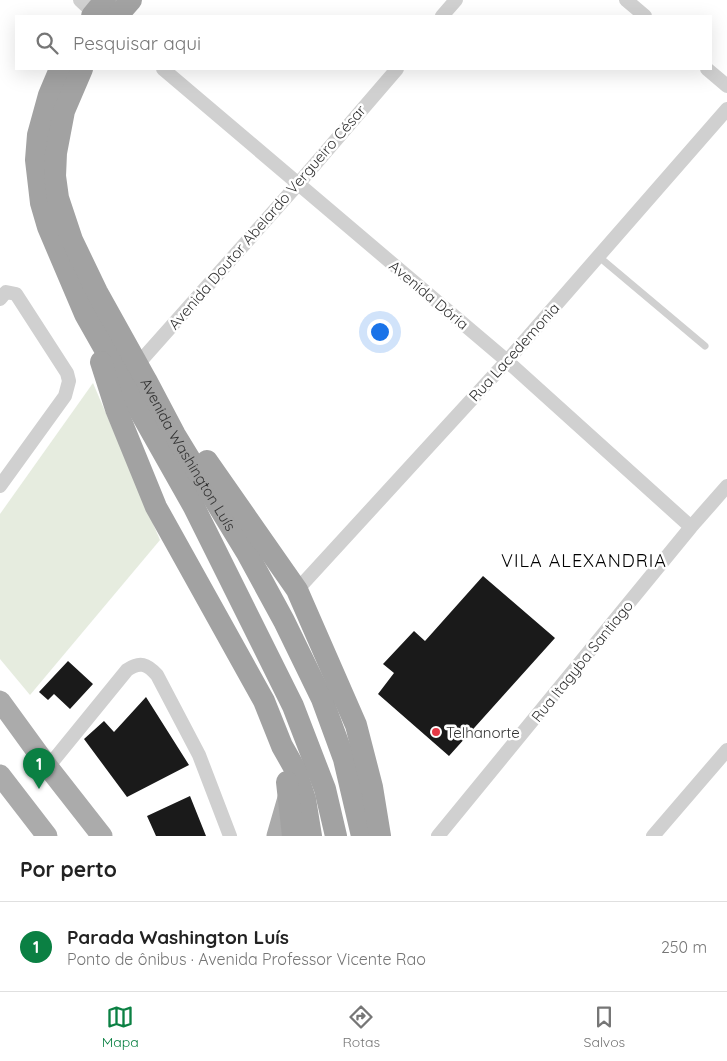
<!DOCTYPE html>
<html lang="pt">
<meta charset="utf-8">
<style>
body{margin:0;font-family:Quicksand,sans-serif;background:#f6f6f6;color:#222}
.you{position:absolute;left:379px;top:331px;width:18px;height:18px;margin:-12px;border:4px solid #fff;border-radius:50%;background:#1a73e8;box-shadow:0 0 0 8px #1a73e833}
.badge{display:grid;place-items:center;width:32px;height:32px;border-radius:50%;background:#0b8043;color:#fff;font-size:16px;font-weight:700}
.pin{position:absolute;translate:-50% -41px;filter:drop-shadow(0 1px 2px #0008)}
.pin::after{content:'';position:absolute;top:26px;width:18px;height:15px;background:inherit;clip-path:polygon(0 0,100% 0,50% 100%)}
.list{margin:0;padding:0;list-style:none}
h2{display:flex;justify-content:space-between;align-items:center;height:65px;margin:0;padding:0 20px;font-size:21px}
h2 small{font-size:16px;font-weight:400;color:#767676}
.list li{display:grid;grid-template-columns:32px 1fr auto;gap:15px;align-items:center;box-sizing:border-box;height:90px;padding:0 20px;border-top:1px solid #e0e0e0}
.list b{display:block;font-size:19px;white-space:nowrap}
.list p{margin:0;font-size:16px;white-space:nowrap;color:#767676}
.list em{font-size:16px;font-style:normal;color:#767676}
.icon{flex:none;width:28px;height:28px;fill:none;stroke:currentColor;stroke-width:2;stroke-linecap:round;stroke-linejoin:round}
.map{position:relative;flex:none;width:727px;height:836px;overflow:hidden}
.search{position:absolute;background:#fff;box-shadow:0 5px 20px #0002;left:15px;right:15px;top:15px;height:55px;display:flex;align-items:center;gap:12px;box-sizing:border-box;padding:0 18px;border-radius:0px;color:#767676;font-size:19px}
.sheet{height:155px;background:#fff}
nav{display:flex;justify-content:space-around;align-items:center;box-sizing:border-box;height:70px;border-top:1px solid #e0e0e0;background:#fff;font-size:14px;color:#767676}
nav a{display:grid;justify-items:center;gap:2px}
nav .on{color:#0b8043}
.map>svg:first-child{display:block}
.green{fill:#e6ecdf}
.building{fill:#1a1a1a}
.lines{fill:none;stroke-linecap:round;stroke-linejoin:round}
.service{stroke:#d0d0d0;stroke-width:7}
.minor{stroke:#d0d0d0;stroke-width:14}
.primary{stroke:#ababab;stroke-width:21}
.trunk{stroke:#a2a2a2;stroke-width:22}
.poi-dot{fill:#e63946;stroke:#fff;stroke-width:2}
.labels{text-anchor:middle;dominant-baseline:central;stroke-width:5;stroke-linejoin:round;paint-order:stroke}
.street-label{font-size:15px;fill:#333;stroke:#fff}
.poi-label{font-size:15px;fill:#333;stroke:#fff;text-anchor:start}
.quarter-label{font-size:18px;letter-spacing:1px;fill:#000;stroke:#fff}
</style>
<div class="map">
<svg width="727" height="836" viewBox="0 0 727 836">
<rect width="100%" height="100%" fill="#fff"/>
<!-- green -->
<path class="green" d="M 93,383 L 160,540 L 30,695 L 0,659 L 0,514 Z"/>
<!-- building -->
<path class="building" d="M 483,576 L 555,638 L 449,756 L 378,694 L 394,673 L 383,664 L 414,631 L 425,641 Z
M 68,661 L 93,684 L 70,709 L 54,694 L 48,700 L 39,692 Z
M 146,697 L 189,765 L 127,797 L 84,739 L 104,721 L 114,732 Z
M 190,796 L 206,836 L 156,836 L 147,816 Z"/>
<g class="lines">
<!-- service -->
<path class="service" d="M 598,256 L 705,346"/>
<!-- minor -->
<path class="minor" d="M 80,0 L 94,13
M 626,0 L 645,16
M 442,16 L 456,0
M 163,69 L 507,361 L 691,527
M 707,69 L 727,86
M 0,299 L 6,292 L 16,294 L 67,373 L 69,381 L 65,396 L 0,486
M 137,365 L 298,184 L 397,69
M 297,590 L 507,361 L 727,109
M 48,767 L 127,670 C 140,661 147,664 157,675 L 199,755 L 230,836
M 438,836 L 691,527 L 727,486
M 653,836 L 727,750"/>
<!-- primary -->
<path class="primary" d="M 0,701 L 48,767 L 102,836
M 0,775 L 47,836
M 277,836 L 288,798"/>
<!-- trunk -->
<g class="trunk">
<path d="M 92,16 L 105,0"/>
<path d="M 117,16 L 131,0"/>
<path d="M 60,69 L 49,95 L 38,135 L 36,160 L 41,203 L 48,227 L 85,314 L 194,507 L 293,706 L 325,789 L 336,836"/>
<path id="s1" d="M 82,69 L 64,111 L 56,153 L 55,176 L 58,198 L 72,240 L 97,292 L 146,380 L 175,435 L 247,553 L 284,621 L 322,699 L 344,759 L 362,836"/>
<path d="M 101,362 L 116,409 L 156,507 L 264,701 L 282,746 L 295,769 L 305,799 L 311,836"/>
<path d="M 207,461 L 297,590 L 356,725 L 372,787 L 380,836"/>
<path d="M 287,782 L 293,836"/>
</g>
</g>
<!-- markers -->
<circle class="poi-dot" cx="436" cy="732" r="5"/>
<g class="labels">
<!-- street labels -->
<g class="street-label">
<text transform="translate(267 217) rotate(-49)">Avenida Doutor Abelardo Vergueiro César</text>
<text transform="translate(429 295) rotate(40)">Avenida Dória</text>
<text transform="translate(514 352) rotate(-48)">Rua Lacedemonia</text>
<text stroke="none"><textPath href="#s1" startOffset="422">Avenida Washington Luís</textPath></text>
<text transform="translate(582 661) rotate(-51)">Rua Itagyba Santiago</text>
</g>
<!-- poi labels -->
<g class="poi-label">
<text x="446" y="732">Telhanorte</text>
</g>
<!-- quarter labels -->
<g class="quarter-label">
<text x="584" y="560">VILA ALEXANDRIA</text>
</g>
</g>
</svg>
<div class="you"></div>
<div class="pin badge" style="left:39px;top:789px">1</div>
<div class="search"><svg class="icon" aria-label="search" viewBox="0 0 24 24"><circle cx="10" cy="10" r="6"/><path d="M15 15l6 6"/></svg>Pesquisar aqui</div>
</div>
<section class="sheet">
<h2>Por perto<small></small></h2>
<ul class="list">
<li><span class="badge">1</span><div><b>Parada Washington Luís</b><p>Ponto de ônibus · Avenida Professor Vicente Rao</p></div><em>250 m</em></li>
</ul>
</section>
<nav>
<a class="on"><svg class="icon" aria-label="map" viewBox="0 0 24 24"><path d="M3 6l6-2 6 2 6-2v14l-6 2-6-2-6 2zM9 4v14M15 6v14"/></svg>Mapa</a>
<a><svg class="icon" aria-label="directions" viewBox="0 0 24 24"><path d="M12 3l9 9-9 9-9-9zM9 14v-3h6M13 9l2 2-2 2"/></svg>Rotas</a>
<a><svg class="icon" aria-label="saved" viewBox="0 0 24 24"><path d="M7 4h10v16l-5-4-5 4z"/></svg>Salvos</a>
</nav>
